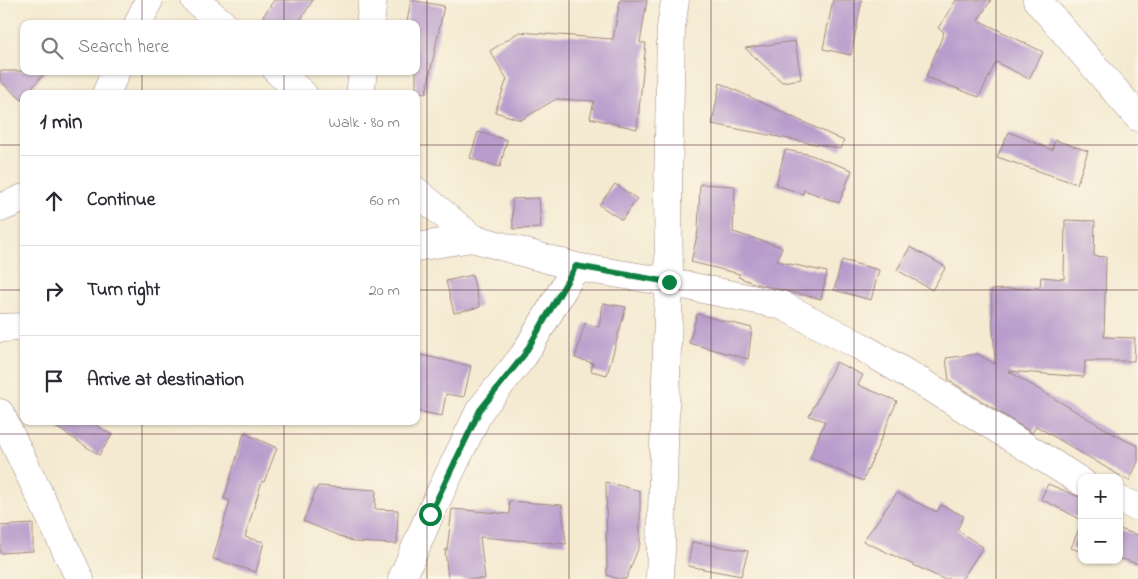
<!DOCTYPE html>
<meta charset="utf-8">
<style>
body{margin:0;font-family:"Indie Flower",sans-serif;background:#f7f7f7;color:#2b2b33}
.controls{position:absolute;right:15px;bottom:15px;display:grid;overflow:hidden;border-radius:10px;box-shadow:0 1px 4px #0004}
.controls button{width:45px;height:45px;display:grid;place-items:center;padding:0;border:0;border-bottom:1px solid #e1e1e2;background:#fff;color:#2b2b33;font:25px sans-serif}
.stop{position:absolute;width:15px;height:15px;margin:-11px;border:4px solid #0b8043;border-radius:50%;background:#fff}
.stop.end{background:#0b8043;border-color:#fff;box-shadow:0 1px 5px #0008}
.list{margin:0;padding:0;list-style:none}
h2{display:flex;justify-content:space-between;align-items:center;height:65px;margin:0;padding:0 20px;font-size:21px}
h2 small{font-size:16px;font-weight:400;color:#7c7c81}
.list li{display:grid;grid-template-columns:32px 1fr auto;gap:15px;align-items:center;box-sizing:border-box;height:90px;padding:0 20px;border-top:1px solid #e1e1e2}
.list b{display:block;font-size:19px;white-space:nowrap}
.list em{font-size:16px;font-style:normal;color:#7c7c81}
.icon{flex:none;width:28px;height:28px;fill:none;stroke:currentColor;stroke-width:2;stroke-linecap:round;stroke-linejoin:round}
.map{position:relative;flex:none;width:1138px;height:579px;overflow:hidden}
.search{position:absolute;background:#fff;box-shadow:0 1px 4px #0004;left:20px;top:20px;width:400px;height:55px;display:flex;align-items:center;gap:12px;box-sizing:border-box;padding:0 18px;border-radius:10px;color:#7c7c81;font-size:19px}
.panel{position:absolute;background:#fff;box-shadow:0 1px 4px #0004;left:20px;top:90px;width:400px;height:335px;border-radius:10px}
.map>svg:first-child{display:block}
.building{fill:#b89dcc}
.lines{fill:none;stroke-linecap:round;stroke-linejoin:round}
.street-casing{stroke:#9f847e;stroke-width:29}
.street{stroke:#fff;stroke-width:28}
.route{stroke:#0b8043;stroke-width:6}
.grid{fill:none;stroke:#4a1f2b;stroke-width:1;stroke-opacity:0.55}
</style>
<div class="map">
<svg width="1138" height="579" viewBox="0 0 1138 579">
<rect width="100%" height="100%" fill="#fcf5e5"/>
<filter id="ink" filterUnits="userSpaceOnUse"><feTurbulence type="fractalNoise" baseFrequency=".02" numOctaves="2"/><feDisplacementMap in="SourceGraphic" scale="10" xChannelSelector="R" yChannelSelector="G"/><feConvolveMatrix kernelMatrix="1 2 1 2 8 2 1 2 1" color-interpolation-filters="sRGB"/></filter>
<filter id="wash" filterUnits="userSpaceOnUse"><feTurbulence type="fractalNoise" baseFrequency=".0096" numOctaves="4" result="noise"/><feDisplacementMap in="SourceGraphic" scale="20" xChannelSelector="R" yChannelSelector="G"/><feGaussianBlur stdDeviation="1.12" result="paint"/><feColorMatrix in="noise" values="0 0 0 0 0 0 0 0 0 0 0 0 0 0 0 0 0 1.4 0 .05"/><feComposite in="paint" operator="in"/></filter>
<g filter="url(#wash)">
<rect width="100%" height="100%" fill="#f4ead1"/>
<g id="blocks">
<!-- building -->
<path class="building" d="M 274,0 L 313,0 L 298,24 L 258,24 Z
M 411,0 L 444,6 L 426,93 L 416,92 L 416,24 L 407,22 Z
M 620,0 L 647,0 L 640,43 L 646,43 L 637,129 L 590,118 L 594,101 L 556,99 L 521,120 L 495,112 L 507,79 L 490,51 L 519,32 L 613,39 Z
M 833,0 L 862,0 L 851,55 L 823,49 Z
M 956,0 L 991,0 L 978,20 L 1043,52 L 1029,79 L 996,62 L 979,97 L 926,77 L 944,32 L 938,28 Z
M 795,41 L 801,79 L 782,82 L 745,48 Z
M 0,71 L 46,71 L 27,94 L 24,94 L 22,100 L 0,81 Z
M 720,83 L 844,141 L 841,149 L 712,124 Z
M 478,132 L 507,140 L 500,167 L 470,158 Z
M 1009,132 L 1052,150 L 1055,140 L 1088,151 L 1077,184 L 997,157 Z
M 785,150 L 808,154 L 852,170 L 839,203 L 804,190 L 803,194 L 776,185 Z
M 615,184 L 637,199 L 622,220 L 599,205 Z
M 700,184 L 735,186 L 733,232 L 782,247 L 777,261 L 827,272 L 821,299 L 756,284 L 738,277 L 740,274 L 691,262 L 698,231 Z
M 539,198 L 541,228 L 513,229 L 512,199 Z
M 1065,220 L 1095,221 L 1094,256 L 1106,257 L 1104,337 L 1135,338 L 1134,361 L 1085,361 L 1084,377 L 1008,371 L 1119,437 L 1138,446 L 1138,462 L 1129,481 L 1036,426 L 1032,433 L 949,380 L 946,358 L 978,354 L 995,364 L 991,290 L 1040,287 L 1041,277 L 1064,279 Z
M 910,247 L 946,267 L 932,290 L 897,270 Z
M 842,260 L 879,270 L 871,300 L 834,290 Z
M 472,275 L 480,307 L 454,313 L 446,281 Z
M 603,303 L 626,307 L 607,375 L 591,371 L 593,363 L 575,358 L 585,323 L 599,327 Z
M 697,314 L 752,328 L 748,359 L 689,343 Z
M 416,354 L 471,366 L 464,397 L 446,394 L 442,416 L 416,411 Z
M 836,362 L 863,375 L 858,385 L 897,401 L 863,481 L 810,458 L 825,421 L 809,416 Z
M 47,421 L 90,421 L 112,435 L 99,455 Z
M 244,433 L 277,448 L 264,482 L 262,481 L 245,537 L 264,542 L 256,572 L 213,559 L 230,501 L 224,499 Z
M 606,482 L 640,491 L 640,544 L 626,579 L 618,579 L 607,575 Z
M 1048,484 L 1082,498 L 1082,520 L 1041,499 Z
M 318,486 L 376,490 L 375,509 L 398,510 L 397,544 L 354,542 L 303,521 Z
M 897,493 L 937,512 L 941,505 L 964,516 L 957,530 L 983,547 L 962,579 L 943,579 L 863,541 Z
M 509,501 L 562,505 L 566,544 L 480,537 L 485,579 L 448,579 L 445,550 L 447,550 L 452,509 L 510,514 Z
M 1082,522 L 1082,552 L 1071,548 Z
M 33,524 L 33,551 L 0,553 L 0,526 Z
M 1119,529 L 1138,535 L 1138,564 L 1119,558 Z
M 692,542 L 748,551 L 741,576 L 688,566 Z"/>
</g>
</g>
<g filter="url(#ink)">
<use href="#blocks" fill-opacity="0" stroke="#9f847e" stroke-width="1"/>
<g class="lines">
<!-- street casing -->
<g class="street-casing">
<path id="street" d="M 195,0 L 223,24
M 1037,0 L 1138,117
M 138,24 L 149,0
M 370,24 L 373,0
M 277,71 L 303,94
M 106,94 L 116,71
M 360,94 L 363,71
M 416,191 L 472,238 L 576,267 L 669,282 L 781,305 L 860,346 L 943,395 L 1082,482
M 0,208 L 24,198
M 416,247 L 472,238
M 0,328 L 24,327
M 0,413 L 80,579
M 1119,500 L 1138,507
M 402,579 L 430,514 L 480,410 L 524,355 L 576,267
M 660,579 L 669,282 L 668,190 L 671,28 L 675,0"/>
</g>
<!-- street -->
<use href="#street" class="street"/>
</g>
</g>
<g class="lines" filter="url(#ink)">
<!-- route -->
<path class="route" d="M 430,514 L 480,410 L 524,355 L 576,266 L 669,282"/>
</g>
<!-- grid -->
<path class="grid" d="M 142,0 L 142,24M 284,0 L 284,24M 427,0 L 427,579M 569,0 L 569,579M 711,0 L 711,579M 854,0 L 854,579M 996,0 L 996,579M 142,71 L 142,94M 284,71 L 284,94M 0,145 L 24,145M 416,145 L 1138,145M 0,290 L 24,290M 416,290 L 1138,290M 142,421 L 142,579M 284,421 L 284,579M 0,434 L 1138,434"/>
</svg>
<div class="controls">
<button>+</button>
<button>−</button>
</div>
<div class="stop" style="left:430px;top:514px"></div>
<div class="stop end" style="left:669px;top:282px"></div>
<div class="search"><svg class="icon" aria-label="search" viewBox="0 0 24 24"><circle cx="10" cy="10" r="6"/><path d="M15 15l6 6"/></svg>Search here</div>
<section class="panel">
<h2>1 min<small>Walk · 80 m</small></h2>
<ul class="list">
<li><svg class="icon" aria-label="ahead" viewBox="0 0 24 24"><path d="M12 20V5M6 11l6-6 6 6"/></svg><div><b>Continue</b></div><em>60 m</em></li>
<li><svg class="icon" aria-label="right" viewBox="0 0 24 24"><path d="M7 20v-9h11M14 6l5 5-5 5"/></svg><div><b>Turn right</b></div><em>20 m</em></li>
<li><svg class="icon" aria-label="arrive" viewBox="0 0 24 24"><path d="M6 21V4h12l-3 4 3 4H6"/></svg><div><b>Arrive at destination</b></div></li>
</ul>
</section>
</div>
